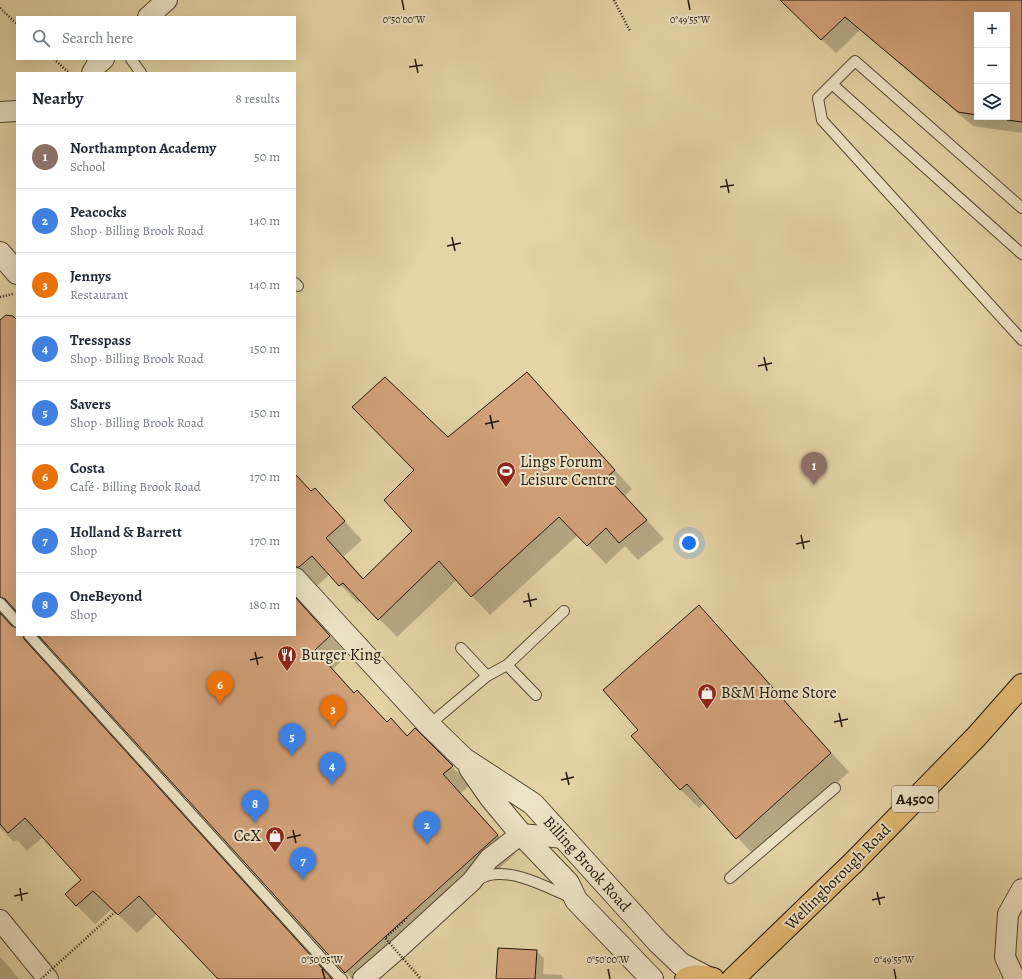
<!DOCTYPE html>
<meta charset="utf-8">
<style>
body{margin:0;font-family:Alegreya,serif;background:#f2f2f3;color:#1f2937}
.controls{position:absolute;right:12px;top:12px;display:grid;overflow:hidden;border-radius:0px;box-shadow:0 4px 16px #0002}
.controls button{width:36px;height:36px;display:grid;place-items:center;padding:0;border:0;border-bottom:1px solid #e0e1e3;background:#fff;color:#1f2937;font:20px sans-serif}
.you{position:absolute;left:689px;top:543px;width:14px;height:14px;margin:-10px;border:3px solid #fff;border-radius:50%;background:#1a73e8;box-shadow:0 0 0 6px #1a73e833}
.badge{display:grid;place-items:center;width:26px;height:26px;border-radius:50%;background:#8f2418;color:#fff;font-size:13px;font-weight:700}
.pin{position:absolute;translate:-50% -33px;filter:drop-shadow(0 1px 2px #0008)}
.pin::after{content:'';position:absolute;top:21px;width:14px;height:12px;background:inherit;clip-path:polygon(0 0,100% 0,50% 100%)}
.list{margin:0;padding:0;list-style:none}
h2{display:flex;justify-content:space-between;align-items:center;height:52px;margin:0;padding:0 16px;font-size:17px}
h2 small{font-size:13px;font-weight:400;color:#747a83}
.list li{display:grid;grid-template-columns:26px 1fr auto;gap:12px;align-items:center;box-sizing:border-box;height:64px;padding:0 16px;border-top:1px solid #e0e1e3}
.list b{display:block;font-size:15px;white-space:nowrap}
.list p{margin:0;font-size:13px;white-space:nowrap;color:#747a83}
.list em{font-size:13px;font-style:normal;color:#747a83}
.icon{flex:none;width:22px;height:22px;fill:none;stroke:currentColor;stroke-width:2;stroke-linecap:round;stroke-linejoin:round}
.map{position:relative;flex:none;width:1022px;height:979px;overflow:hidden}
.search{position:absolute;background:#fff;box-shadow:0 4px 16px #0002;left:16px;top:16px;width:280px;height:44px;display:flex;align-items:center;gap:10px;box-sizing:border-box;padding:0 14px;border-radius:0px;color:#747a83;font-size:15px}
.panel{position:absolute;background:#fff;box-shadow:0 4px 16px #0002;left:16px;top:72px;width:280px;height:564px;border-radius:0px}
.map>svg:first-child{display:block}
.shadow{fill:#0003;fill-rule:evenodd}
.building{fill:#d2a27b;stroke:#20160c}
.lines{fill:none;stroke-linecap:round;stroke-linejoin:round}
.service-casing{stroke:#514632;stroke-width:12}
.minor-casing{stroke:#514632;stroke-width:22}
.tertiary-casing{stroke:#514632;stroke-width:24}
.primary-casing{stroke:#20160c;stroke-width:24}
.path{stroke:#20160c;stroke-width:2.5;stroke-dasharray:1 2;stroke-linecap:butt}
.service{stroke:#ede3c5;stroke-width:10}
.minor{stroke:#ede3c5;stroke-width:20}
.tertiary{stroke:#ede3c5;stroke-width:22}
.primary{stroke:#e2ba73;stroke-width:22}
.path-bridge{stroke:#20160c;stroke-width:2.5;stroke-dasharray:1 2;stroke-linecap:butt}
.ticks{fill:none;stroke:#20160c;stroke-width:1.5}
.labels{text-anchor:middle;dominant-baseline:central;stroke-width:4;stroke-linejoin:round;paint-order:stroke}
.shield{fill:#ede3c5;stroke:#5e5444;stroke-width:1}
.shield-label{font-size:15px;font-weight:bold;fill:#20160c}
.poi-label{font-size:16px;fill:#20160c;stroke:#ede3c5;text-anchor:start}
.street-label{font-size:16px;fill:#20160c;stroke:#ede3c5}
.ticks-label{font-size:10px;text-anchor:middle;fill:#20160c;stroke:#ede3c5;stroke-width:4;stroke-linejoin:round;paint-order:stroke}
</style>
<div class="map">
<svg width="1022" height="979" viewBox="0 0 1022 979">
<rect width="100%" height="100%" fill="#e4d4a6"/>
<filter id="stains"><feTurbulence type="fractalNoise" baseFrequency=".005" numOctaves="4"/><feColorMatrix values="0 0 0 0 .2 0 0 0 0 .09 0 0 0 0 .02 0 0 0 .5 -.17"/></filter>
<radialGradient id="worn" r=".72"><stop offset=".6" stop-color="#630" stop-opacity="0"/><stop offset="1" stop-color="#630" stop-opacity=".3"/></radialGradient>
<!-- shadow -->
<path class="shadow" d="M 781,0 L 1022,0 L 1022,133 L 973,126 L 860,30 L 836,53 ZM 977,15 L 1007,15 L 1007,117 L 977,117 Z
M 0,321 L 17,321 L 17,615 L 12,620 L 13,626 L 17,629 L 17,635 L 295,635 L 295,474 L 312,492 L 315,489 L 362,540 L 344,556 L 364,579 L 413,531 L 448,439 L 527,373 L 545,392 L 632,489 L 625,496 L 664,539 L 638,560 L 625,546 L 606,564 L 578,535 L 490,615 L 457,580 L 397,637 L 361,600 L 358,603 L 330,574 L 318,585 L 311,585 L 301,600 L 304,607 L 348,655 L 333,669 L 355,693 L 357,691 L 388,723 L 391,720 L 408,736 L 415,730 L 470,785 L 461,793 L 515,854 L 377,979 L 352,979 L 346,972 L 51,648 L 47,646 L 42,649 L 40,655 L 42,659 L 333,979 L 219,979 L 157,914 L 137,933 L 112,909 L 95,924 L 76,905 L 83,880 L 43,837 L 27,851 L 17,840 L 14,842 L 0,828 Z
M 699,606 L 717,625 L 849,772 L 755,856 L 705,803 L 699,808 L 681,790 L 633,736 L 640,730 Z
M 536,951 L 544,958 L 543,974 L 561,975 L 564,979 L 576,979 L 497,979 Z
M 0,957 L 3,960 L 19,979 L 0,979 Z"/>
<!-- building -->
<path class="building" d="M 780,0 L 1022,0 L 1022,122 L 1007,120 L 1007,15 L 977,15 L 977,115 L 958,112 L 845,17 L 821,40 Z
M 6,315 L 13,316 L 17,320 L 17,612 L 5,599 L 0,597 L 0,320 Z
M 527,372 L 615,470 L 607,477 L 647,520 L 619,543 L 606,528 L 587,546 L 559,517 L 471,597 L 439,561 L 378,620 L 343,583 L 339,586 L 312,556 L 299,567 L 295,567 L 295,474 L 311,491 L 315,488 L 345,521 L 326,538 L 363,579 L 412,531 L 384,500 L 414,470 L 352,407 L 385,377 L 448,437 Z
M 295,597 L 330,636 L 315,650 L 354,693 L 357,690 L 387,722 L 391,718 L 407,736 L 415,728 L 453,766 L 443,774 L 498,835 L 345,973 L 38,635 L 295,635 Z
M 699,605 L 831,753 L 736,839 L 687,784 L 680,790 L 631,736 L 638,730 L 603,690 Z
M 0,613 L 12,626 L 17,628 L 17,635 L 23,635 L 24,639 L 332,979 L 218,979 L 139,896 L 118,915 L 93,891 L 76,906 L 65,894 L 81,880 L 25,818 L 8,833 L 0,824 Z
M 498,948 L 537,950 L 535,979 L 496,979 Z"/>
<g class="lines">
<!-- service casing -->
<g class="service-casing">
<path id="service" d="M 131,59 L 141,73
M 832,84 L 1022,254
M 1022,208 L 855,61 L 818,98 L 822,120 L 1022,340
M 295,283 L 298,286
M 0,603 L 17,622
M 29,635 L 338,976 L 342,979
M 461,648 L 487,676
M 507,665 L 536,695
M 429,725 L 487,676 L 507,665 L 564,611
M 730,878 L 835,788
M 478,879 C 481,878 486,876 489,875 C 516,869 549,889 573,898"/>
</g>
<!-- minor casing -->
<g class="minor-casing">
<path id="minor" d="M 148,17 L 167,0
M 92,73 L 96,66 L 104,59
M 0,112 L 17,111
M 0,920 L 48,979
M 363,979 L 399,948 L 472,881 L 489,859 L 521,834 L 564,838
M 1015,979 L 1005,957 L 1008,914 L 1022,889"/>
</g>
<!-- tertiary casing -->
<g class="tertiary-casing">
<path id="tertiary" d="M 0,253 L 17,273
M 295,579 L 429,725 L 464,759 L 533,804 L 658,942 L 681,964 L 704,976
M 470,768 L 491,798 L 521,834 L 568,883 L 576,900 L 652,979"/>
</g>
<!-- primary casing -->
<g class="primary-casing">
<path id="primary" d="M 686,979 C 695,975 704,976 713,979
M 733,979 L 854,862 L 977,736 L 1022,685"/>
</g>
<!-- path -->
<path class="path" d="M 614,0 L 630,31
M 0,8 L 17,24
M 54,59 L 69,73
M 0,297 L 13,294"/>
<!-- service -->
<use href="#service" class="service"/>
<!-- minor -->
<use href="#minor" class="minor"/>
<!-- tertiary -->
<use href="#tertiary" class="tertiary"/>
<!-- primary -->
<use href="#primary" class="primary"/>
<!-- path-bridge -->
<path class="path-bridge" d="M 406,918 L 406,919 L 385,938 L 421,979
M 41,979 L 115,912"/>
</g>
<!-- ticks -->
<path class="ticks" d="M 402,0 L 404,10M 688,0 L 690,10M 415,59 L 418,73M 409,67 L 423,65M 726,179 L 729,193M 720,187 L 734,185M 452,237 L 455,251M 447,246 L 461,243M 764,357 L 767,371M 758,366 L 772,363M 490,415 L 493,429M 485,424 L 499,421M 801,535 L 804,549M 796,544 L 810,541M 528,593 L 531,607M 523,602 L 537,599M 255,652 L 258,665M 250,660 L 263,657M 839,713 L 842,727M 834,722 L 848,719M 566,772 L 569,785M 561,780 L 574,777M 293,830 L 296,843M 287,838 L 301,835M 20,888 L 22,901M 877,892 L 880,905M 14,896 L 28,893M 872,900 L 885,897M 322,969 L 325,979M 608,969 L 610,979M 894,969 L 896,979"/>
<!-- icons -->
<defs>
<g id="stadium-pin" transform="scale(1)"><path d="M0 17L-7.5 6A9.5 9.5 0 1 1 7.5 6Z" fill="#8f2418" stroke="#ede3c5"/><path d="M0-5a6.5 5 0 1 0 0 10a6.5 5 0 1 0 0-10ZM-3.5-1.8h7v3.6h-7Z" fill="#fff"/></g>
<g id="restaurant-pin" transform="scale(1)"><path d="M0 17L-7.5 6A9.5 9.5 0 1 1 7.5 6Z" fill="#8f2418" stroke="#ede3c5"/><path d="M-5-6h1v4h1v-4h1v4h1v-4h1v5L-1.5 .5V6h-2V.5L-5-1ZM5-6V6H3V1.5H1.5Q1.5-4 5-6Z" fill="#fff"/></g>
<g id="shop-pin" transform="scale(1)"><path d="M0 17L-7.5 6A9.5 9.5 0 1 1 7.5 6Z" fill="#8f2418" stroke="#ede3c5"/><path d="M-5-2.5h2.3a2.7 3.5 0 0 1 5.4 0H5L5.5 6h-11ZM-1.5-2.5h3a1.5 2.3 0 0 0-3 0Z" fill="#fff"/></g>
</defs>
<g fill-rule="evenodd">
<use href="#stadium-pin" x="506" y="471"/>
<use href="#restaurant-pin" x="287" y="655"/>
<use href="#shop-pin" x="707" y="693"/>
<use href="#shop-pin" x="275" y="836"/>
</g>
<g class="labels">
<!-- shield labels -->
<rect class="shield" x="892" y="786" width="46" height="26" rx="3"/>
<g class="shield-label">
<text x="915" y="799">A4500</text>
</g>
<!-- poi labels -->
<g class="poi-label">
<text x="520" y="462">Lings Forum<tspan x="520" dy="18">Leisure Centre</tspan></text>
<text x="301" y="655">Burger King</text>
<text x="721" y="693">B&amp;M Home Store</text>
<text x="261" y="836" text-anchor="end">CeX</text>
</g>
<!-- street labels -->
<g class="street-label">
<text transform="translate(587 864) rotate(48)">Billing Brook Road</text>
<text transform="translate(838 877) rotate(-45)">Wellingborough Road</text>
</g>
</g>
<g class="ticks-label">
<text x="404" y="23">0°50'00"W</text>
<text x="690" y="23">0°49'55"W</text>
<text x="322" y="963">0°50'05"W</text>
<text x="608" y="963">0°50'00"W</text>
<text x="894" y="963">0°49'55"W</text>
</g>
<rect width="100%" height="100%" filter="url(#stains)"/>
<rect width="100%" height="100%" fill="url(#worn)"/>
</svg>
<div class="controls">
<button>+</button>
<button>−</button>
<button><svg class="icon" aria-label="layers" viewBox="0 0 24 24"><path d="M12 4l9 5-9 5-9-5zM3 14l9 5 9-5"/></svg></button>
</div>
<div class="you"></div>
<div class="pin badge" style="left:814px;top:485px;background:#8d6e63">1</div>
<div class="pin badge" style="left:427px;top:844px;background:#3f7fe0">2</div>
<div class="pin badge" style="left:333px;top:728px;background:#e8710a">3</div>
<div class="pin badge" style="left:332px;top:785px;background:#3f7fe0">4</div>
<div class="pin badge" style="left:292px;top:756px;background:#3f7fe0">5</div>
<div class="pin badge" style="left:220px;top:704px;background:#e8710a">6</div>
<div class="pin badge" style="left:303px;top:880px;background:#3f7fe0">7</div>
<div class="pin badge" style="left:255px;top:823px;background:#3f7fe0">8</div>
<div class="search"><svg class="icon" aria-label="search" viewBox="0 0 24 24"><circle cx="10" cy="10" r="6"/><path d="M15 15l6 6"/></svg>Search here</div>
<section class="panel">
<h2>Nearby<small>8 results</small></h2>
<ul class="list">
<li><span class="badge" style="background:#8d6e63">1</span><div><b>Northampton Academy</b><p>School</p></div><em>50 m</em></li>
<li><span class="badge" style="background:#3f7fe0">2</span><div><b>Peacocks</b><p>Shop · Billing Brook Road</p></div><em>140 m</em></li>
<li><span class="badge" style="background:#e8710a">3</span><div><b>Jennys</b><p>Restaurant</p></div><em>140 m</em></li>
<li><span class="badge" style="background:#3f7fe0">4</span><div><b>Tresspass</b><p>Shop · Billing Brook Road</p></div><em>150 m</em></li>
<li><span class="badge" style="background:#3f7fe0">5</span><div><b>Savers</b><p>Shop · Billing Brook Road</p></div><em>150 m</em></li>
<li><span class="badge" style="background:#e8710a">6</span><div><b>Costa</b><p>Café · Billing Brook Road</p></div><em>170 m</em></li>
<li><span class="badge" style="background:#3f7fe0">7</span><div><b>Holland &amp; Barrett</b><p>Shop</p></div><em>170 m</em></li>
<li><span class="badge" style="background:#3f7fe0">8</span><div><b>OneBeyond</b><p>Shop</p></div><em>180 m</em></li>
</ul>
</section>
</div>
